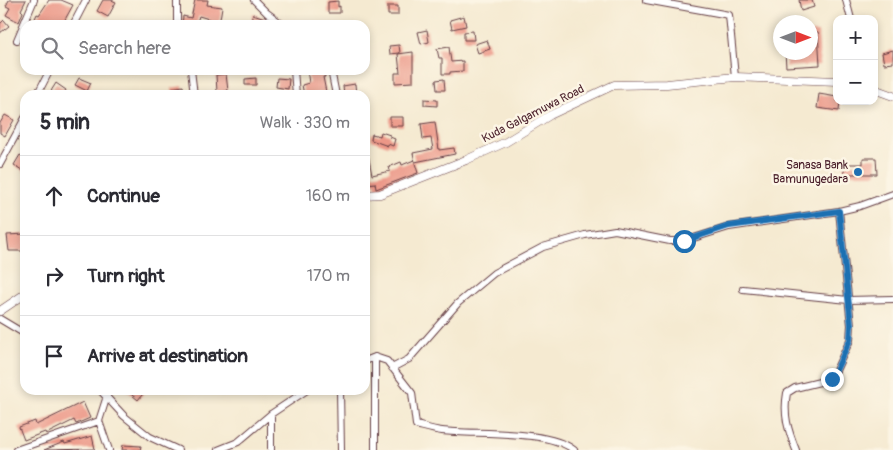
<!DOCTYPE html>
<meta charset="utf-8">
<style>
body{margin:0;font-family:Pangolin,sans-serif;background:#f7f7f7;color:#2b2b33}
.controls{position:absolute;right:15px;top:15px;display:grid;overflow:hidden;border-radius:10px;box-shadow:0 2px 8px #0003}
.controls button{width:45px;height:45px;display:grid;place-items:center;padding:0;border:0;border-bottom:1px solid #e1e1e2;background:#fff;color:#2b2b33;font:25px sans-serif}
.compass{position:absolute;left:773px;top:15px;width:45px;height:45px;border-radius:50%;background:#fff;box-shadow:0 2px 8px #0003;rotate:90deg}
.stop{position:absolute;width:15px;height:15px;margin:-11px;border:4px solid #1f6fb2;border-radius:50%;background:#fff}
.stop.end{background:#1f6fb2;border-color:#fff;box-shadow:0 1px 5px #0008}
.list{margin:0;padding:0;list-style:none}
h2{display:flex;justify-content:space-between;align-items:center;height:65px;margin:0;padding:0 20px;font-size:21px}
h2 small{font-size:16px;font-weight:400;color:#7c7c81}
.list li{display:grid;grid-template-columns:32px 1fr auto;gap:15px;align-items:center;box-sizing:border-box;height:80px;padding:0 20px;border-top:1px solid #e1e1e2}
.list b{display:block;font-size:19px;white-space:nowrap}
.list em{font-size:16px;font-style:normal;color:#7c7c81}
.icon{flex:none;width:28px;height:28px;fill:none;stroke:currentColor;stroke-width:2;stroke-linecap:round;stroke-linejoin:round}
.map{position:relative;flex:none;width:893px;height:450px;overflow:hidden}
.search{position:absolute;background:#fff;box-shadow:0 2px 8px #0003;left:20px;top:20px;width:350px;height:55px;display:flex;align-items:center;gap:12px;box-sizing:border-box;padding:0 18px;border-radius:15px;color:#7c7c81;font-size:19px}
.panel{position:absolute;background:#fff;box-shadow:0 2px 8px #0003;left:20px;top:90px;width:350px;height:305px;border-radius:15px}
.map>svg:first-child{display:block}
.building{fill:#ec9787}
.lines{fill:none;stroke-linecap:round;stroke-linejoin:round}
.minor-casing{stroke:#643d44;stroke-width:8}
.tertiary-casing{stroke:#643d44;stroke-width:9}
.minor{stroke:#fff;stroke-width:6}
.tertiary{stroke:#fff;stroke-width:8}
.route{stroke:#1f6fb2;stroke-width:6}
.poi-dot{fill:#1f6fb2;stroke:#fcf5e5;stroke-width:2}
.labels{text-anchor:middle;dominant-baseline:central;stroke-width:5;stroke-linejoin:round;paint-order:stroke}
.street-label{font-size:12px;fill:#4a1f2b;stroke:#fcf5e5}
.poi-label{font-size:12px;fill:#4a1f2b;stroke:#fcf5e5;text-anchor:end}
</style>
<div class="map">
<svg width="893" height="450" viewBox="0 0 893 450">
<rect width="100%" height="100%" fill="#fcf5e5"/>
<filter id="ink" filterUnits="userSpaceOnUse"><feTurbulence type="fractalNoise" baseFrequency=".02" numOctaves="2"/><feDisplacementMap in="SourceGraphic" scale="10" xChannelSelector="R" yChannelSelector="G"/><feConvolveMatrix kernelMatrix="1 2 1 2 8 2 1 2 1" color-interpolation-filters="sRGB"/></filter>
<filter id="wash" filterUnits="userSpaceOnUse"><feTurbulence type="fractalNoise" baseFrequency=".0096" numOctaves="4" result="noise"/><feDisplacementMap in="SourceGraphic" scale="20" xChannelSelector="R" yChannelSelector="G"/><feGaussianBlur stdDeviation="1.12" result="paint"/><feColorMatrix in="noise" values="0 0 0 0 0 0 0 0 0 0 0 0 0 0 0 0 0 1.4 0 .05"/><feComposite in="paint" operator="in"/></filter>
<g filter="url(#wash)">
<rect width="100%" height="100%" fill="#f5ead1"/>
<g id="blocks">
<!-- building -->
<path class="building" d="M 9,0 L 26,0 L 21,10 L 23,12 L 19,22 L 6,15 L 10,8 L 6,6 Z
M 49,0 L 61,0 L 73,5 L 62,25 L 38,25 L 33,23 L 37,14 L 39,15 Z
M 103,0 L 111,0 L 116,2 L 108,17 L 97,11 Z
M 195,0 L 208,0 L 207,5 L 222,7 L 219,25 L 208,24 L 209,19 L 199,16 L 196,25 L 182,25 L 183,16 L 191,18 Z
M 799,0 L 812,0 L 814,7 L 801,11 Z
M 338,1 L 338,7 L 340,6 L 340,13 L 328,13 L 328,2 Z
M 388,6 L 398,6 L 398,15 L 388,15 Z
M 253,14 L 265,18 L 263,25 L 250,24 Z
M 464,16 L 466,26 L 452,29 L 450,20 Z
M 4,20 L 9,26 L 0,33 L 0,24 Z
M 427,30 L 429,42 L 421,44 L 418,32 Z
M 473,31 L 474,40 L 464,40 L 464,32 Z
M 810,32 L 818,32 L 820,65 L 786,67 L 785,52 L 810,52 Z
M 487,40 L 490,49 L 478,53 L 475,44 Z
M 399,45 L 400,53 L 390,54 L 389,46 Z
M 449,47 L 451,62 L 463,61 L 463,71 L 450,72 L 450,74 L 442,74 L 442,58 L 439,58 L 437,49 Z
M 893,50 L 893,63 L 884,64 L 882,53 Z
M 413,52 L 413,82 L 395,83 L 395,73 L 400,73 L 398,54 Z
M 307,70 L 324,70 L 325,77 L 323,77 L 326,92 L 304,95 L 302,85 L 309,83 Z
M 226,74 L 228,91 L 217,92 L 216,75 Z
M 79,78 L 91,83 L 87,91 L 75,85 Z
M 256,78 L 256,85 L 245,85 L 245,79 Z
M 277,78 L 289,79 L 288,89 L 276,87 Z
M 444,79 L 445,90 L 437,90 L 436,80 Z
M 56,83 L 66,90 L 63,95 L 57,95 L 51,91 Z
M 355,84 L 356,95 L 344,95 L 343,86 Z
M 183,86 L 184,95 L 173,95 L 172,88 Z
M 819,94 L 837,97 L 837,101 L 840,101 L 839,111 L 817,108 Z
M 424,99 L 437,100 L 437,106 L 424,105 Z
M 5,115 L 14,120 L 5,136 L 0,133 L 0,123 Z
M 390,117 L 403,117 L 403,126 L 390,126 Z
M 435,122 L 439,150 L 454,148 L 455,154 L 415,162 L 413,153 L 433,149 L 431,138 L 423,139 L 421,124 Z
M 381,132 L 390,135 L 390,137 L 395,139 L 393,146 L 388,144 L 388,146 L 371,140 L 372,134 L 380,136 Z
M 365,154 L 368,154 L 372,175 L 390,171 L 389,167 L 401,162 L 402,165 L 414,160 L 418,173 L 376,189 L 375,183 L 365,184 Z
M 20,155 L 25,158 L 25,172 L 14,165 Z
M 863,158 L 876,158 L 877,174 L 844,174 L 844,164 L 863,164 Z
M 25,234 L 25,251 L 9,251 L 7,235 Z
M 126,390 L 146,390 L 138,400 Z
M 83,402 L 90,418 L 76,424 L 74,420 L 46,434 L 45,432 L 24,440 L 19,427 L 35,421 L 36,425 Z
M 92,436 L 95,449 L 44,450 L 64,442 L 65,444 Z
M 123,445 L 141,446 L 140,450 L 122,450 Z"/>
</g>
</g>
<g filter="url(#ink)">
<use href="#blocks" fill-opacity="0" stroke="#643d44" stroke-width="1"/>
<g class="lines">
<!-- minor casing -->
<g class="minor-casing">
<path id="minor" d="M 177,0 L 177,25
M 254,0 L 267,13 L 283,25
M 646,0 L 729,15 L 735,77
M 846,0 L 851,19
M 73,25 L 86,0
M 17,40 L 34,0
M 191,70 L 194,95
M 294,70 L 296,95
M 331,70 L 336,95
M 37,95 L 50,70
M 0,164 L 25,118
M 743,289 L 848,300 L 893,299
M 0,319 L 25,334
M 375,357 L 375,450
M 365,361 L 375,357 L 387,361 L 412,393 L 416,425 C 424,427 433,430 442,431 C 475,435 548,429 574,450
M 392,368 L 409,359 L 458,303 L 494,273 L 543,247 L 585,235 L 615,230 L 670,241 L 684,241 L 729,227 L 839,211 L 860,206 L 893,194
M 100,390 L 124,416 L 150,437 L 178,450
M 340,390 L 341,450
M 107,396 L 99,421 L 109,450
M 271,414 L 271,450
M 16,450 L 99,421
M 218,450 L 238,442 L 271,414 L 307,390
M 796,450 C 788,430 783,415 787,393 L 795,388 L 832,379 L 850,340 L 851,325 L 839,211"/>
</g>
<!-- tertiary casing -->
<g class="tertiary-casing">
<path id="tertiary" d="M 874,89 L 893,96
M 365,195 L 380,194 L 466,160 L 506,142 L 550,115 L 614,85 L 667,84 L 735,77 L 837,81
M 0,311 L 25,294"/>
</g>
<!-- minor -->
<use href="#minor" class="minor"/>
<!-- tertiary -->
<use href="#tertiary" class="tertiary"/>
</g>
</g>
<g class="lines" filter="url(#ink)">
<!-- route -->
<path class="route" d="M 684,241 L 729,226 L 839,211 L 851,325 L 850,340 L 832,379"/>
</g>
<!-- markers -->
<circle class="poi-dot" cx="858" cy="172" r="5"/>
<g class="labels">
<!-- street labels -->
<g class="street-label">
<text transform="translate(533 114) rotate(-27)">Kuda Galgamuwa Road</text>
</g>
<!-- poi labels -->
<g class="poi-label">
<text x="848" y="165">Sanasa Bank<tspan x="848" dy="14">Bamunugedara</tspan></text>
</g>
</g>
</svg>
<div class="controls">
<button>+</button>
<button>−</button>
</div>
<svg class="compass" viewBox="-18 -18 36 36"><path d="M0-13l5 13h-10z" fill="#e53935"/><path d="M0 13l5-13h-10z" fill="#7c7c81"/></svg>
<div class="stop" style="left:684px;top:241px"></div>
<div class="stop end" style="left:832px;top:379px"></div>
<div class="search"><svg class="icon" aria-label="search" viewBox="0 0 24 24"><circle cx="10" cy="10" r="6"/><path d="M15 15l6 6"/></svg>Search here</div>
<section class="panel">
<h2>5 min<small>Walk · 330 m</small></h2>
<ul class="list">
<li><svg class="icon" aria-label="ahead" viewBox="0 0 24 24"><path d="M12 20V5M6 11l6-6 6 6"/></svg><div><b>Continue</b></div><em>160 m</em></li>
<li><svg class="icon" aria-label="right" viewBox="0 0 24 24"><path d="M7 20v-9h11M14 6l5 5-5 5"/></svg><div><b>Turn right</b></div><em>170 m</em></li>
<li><svg class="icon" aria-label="arrive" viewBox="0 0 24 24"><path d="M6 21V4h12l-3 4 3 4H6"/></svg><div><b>Arrive at destination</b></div></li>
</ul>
</section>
</div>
